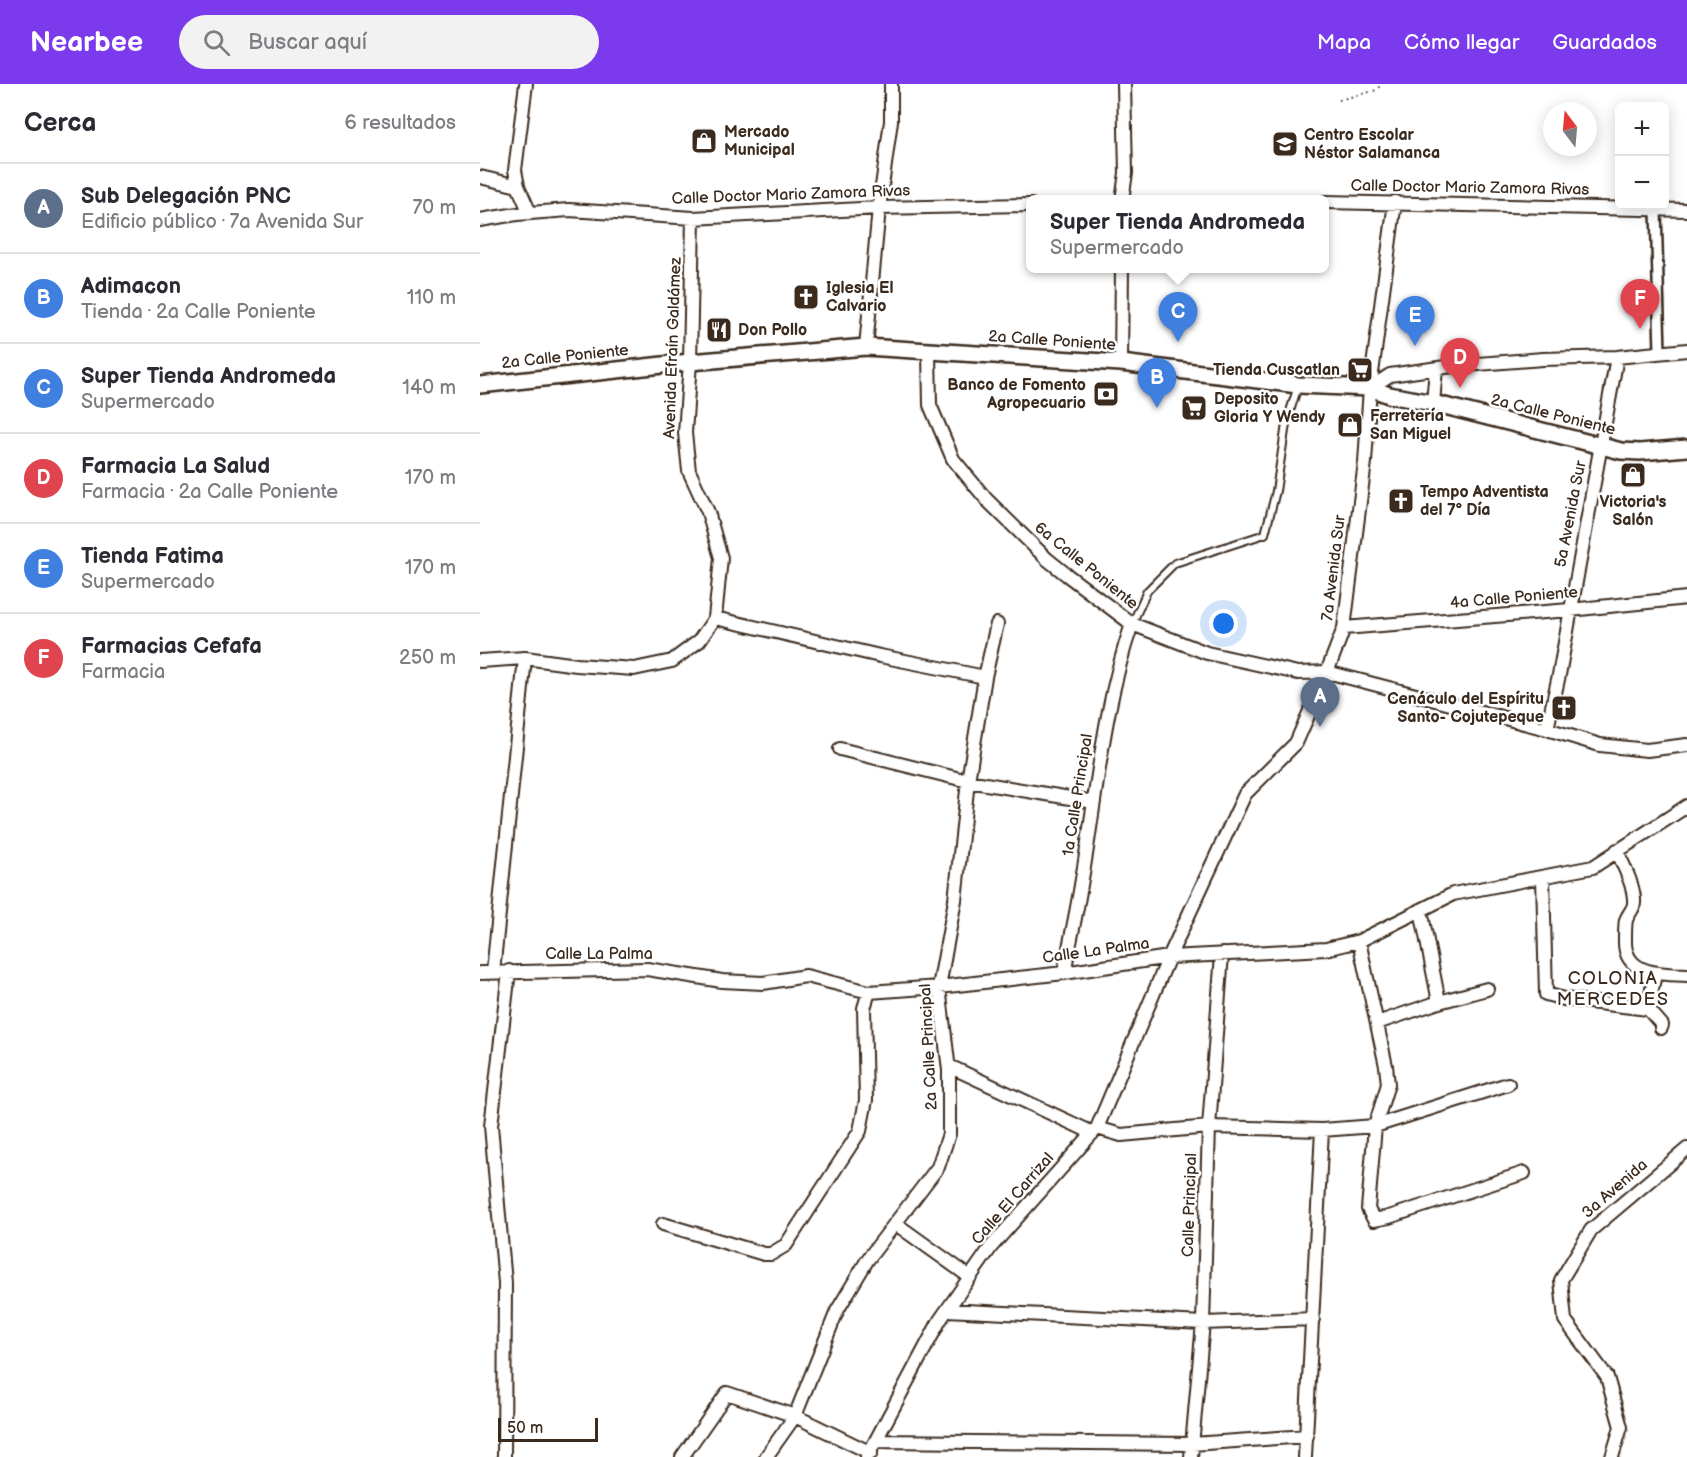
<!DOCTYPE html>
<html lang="es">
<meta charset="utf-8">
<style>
body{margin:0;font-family:"Balsamiq Sans",sans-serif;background:#f2f2f3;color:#2b2b33}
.controls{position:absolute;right:18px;top:18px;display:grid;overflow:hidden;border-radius:9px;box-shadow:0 3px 15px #0003}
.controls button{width:54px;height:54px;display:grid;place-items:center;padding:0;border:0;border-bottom:2px solid #e1e1e2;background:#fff;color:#2b2b33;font:30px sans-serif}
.compass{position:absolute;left:1063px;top:18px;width:54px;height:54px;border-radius:50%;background:#fff;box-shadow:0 3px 15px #0003;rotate:344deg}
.scale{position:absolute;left:18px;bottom:15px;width:100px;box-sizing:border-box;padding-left:6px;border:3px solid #3b2a1e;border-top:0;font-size:16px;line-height:21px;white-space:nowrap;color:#3b2a1e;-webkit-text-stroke:4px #fff;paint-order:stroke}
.you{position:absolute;left:744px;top:540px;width:21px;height:21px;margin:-15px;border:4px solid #fff;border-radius:50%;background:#1a73e8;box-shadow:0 0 0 9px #1a73e833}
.badge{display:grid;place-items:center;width:39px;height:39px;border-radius:50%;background:#7c3aed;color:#fff;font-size:20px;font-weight:700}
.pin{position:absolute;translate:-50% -50px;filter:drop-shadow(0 2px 3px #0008)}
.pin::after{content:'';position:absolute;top:32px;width:21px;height:18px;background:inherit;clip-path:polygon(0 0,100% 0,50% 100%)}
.popup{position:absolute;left:546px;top:111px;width:303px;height:78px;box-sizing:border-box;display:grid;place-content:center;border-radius:9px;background:#fff;filter:drop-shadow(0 2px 4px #0005);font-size:20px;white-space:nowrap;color:#7c7c81}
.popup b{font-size:22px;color:#2b2b33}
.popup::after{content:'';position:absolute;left:50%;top:100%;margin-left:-12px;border:12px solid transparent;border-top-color:#fff}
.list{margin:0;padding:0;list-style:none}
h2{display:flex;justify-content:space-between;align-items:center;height:78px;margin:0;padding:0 24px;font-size:26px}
h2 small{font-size:20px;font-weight:400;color:#7c7c81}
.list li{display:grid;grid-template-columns:39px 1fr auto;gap:18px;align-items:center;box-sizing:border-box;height:90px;padding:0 24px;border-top:2px solid #e1e1e2}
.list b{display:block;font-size:22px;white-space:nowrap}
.list p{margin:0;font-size:20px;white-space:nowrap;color:#7c7c81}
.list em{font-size:20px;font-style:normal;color:#7c7c81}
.icon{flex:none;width:33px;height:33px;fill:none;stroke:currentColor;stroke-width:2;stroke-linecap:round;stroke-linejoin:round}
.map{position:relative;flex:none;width:1207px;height:1373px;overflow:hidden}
header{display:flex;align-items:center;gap:36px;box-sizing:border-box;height:84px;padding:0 30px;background:#7c3aed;color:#fff}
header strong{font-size:28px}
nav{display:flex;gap:33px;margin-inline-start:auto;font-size:21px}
.search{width:420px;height:54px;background:#f2f2f3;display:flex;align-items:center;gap:15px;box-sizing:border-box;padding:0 21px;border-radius:33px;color:#7c7c81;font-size:22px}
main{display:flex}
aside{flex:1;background:#fff}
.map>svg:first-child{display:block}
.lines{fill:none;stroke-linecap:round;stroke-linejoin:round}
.service-casing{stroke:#3b2a1e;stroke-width:10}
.pedestrian-casing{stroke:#3b2a1e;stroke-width:14}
.minor-casing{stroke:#3b2a1e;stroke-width:16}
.tertiary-casing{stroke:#3b2a1e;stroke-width:20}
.path{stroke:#3b2a1e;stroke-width:2;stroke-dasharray:1.5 4.5;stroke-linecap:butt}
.service{stroke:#fff;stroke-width:6}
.pedestrian{stroke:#fff;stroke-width:9}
.minor{stroke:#fff;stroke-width:12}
.tertiary{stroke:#fff;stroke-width:15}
.labels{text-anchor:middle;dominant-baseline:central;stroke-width:5;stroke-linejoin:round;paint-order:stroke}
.poi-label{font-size:16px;font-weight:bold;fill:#3b2a1e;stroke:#fff;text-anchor:start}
.street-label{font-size:16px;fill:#3b2a1e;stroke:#fff}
.neighbourhood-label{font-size:18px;letter-spacing:1.5px;fill:#3b2a1e;stroke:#fff}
</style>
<header>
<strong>Nearbee</strong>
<div class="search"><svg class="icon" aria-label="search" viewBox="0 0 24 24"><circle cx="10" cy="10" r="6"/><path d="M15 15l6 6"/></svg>Buscar aquí</div>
<nav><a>Mapa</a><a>Cómo llegar</a><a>Guardados</a></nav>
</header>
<main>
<aside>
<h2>Cerca<small>6 resultados</small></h2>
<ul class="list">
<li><span class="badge" style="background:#5c6f8a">A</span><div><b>Sub Delegación PNC</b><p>Edificio público · 7a Avenida Sur</p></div><em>70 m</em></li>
<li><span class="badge" style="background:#3f7fe0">B</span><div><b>Adimacon</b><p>Tienda · 2a Calle Poniente</p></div><em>110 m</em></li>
<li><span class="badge" style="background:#3f7fe0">C</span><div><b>Super Tienda Andromeda</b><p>Supermercado</p></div><em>140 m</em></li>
<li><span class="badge" style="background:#e0444e">D</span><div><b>Farmacia La Salud</b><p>Farmacia · 2a Calle Poniente</p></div><em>170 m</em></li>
<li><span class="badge" style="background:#3f7fe0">E</span><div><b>Tienda Fatima</b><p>Supermercado</p></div><em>170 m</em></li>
<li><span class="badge" style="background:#e0444e">F</span><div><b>Farmacias Cefafa</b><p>Farmacia</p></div><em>250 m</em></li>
</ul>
</aside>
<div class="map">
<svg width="1207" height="1373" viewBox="0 0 1207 1373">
<rect width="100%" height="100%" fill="#fff"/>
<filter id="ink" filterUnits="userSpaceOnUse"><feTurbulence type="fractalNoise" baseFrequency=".0167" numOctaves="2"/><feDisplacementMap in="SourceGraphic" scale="12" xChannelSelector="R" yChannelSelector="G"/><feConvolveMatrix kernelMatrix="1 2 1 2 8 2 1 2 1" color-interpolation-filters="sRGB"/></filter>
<g filter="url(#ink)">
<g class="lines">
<!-- service casing -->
<g class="service-casing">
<path id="service" d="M 652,540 L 667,507 L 695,479 L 785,450 L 796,407 L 806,340 L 818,302"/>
</g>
<!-- pedestrian casing -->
<g class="pedestrian-casing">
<path id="pedestrian" d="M 1176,125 L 1180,268"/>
</g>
<!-- minor casing -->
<g class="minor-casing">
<path id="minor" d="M 46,0 L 35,86 L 38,102 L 50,129
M 0,93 L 38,102
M 642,116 L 646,89 L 644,0
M 845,118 L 1207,126
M 0,136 L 37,130 L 89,126 L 213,134 L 399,124 L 551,121
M 386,263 L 399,124 L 411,37 L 411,0
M 449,267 L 450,321 L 473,375 L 507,416 L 567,475 L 587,491 L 652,540 L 727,569 L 818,589 L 847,588 L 1067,645 L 1120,661 L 1167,666 L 1207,661
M 641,279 L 642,184
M 890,304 L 910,291 L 972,282 L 1063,275 L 1137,273 L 1207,266
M 953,319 L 956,285
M 235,534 L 400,572 L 505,593
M 864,544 L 1090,526 L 1207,514
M 0,577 L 45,574 L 97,581 L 154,585 L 192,577 L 219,557 L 235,534 L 241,474 L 228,428 L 209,387 L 205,349 L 210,278 L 213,134
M 1067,645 L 1079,591 L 1137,273
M 360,665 L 488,697 L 614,718
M 1137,766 C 1143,782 1155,802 1154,819 C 1154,825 1148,830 1146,836 C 1145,841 1145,849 1145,855 C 1143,891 1180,890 1207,891
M 1063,794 L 1066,910 L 1084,915 L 1168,925 L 1182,941 L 1181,944
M 941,826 L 959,918
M 879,857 L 906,982 L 908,1000 L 895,1042 L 888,1125 L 894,1136 L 909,1133 L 1044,1089
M 13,888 L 45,574
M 0,889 L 167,885 L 242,897 L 283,899 L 326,892 L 389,908 L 459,903 L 584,889 L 689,873 L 846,865 L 879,857 L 973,810 L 1113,783 L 1207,722
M 584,889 C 590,858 597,827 602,795 C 617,708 623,624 652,540
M 1168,925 L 1175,890
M 897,939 L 959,918 L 1007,905
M 469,982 L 613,1049
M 617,1044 L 641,1051 L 729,1043 L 842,1046 L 895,1042 L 1028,1000
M 183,1140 L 284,1170 L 291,1170 L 306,1161 L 380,1047 L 386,1016 L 384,924 L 389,908
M 416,1140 L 490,1193
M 467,1226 L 723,1239 L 833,1235
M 397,1357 L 712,1360 L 827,1352
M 24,1373 L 25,1199 L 11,1042 L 29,887
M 202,1373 L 247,1309 L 315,1332 L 391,1369
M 286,1373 L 315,1332 L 357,1227 L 388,1175 L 458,1083 L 469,1050 L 469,986 L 459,903 L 475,816 L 488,697 L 505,593 L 517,540
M 387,1373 L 460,1236 L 490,1193 L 511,1163 L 617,1044 L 689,873 L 765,710 L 816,659 L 847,588 L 864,544 L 885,378 L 890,304 L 915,118
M 711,1373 L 723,1239 L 729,1043 L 742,870
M 825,1373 L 842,1046
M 1132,1373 L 1141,1343 L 1127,1293 L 1085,1236 L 1081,1196 L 1111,1146 L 1207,1065"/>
</g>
<!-- tertiary casing -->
<g class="tertiary-casing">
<path id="tertiary" d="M 0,301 L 210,278 L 386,263 L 641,279 L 818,301 L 890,304 L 909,311 L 953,319 L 1141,367 L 1160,368 L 1207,364"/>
</g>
<!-- path -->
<path class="path" d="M 859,16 L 897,6 L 901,0"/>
<!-- service -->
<use href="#service" class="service"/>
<!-- pedestrian -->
<use href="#pedestrian" class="pedestrian"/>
<!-- minor -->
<use href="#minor" class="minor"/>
<!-- tertiary -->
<use href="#tertiary" class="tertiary"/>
</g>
</g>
<!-- icons -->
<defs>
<g id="shop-square" transform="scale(1.35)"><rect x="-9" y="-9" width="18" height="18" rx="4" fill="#3b2a1e" stroke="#fff"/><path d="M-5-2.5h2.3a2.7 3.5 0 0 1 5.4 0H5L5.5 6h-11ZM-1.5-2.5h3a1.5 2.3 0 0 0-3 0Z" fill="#fff"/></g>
<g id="school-square" transform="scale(1.35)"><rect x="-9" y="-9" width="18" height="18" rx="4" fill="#3b2a1e" stroke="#fff"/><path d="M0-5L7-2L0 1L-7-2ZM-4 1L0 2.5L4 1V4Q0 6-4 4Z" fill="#fff"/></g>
<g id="church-square" transform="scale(1.35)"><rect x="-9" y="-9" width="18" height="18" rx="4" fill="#3b2a1e" stroke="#fff"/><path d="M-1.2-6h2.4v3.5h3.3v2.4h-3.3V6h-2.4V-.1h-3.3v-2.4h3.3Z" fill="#fff"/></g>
<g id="restaurant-square" transform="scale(1.35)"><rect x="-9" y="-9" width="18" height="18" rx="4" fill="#3b2a1e" stroke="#fff"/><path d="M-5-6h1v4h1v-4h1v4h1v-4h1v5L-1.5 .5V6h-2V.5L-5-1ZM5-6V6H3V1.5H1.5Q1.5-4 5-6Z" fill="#fff"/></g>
<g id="supermarket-square" transform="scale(1.35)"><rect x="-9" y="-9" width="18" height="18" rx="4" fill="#3b2a1e" stroke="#fff"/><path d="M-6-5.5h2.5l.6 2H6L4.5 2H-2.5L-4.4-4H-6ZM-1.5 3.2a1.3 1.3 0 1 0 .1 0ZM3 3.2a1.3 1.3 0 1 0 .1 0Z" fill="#fff"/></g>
<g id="bank-square" transform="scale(1.35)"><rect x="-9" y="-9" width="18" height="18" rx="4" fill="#3b2a1e" stroke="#fff"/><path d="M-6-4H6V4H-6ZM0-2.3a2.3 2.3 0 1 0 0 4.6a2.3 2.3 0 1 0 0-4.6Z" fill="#fff"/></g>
</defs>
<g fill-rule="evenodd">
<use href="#shop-square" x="224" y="57"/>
<use href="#school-square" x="805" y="60"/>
<use href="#church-square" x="326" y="213"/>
<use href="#restaurant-square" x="239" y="246"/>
<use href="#supermarket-square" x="880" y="286"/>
<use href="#bank-square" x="626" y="310"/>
<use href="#supermarket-square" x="714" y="324"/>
<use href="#shop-square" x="870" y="341"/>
<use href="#shop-square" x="1153" y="391"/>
<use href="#church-square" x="921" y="417"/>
<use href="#church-square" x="1084" y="624"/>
</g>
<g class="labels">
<!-- poi labels -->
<g class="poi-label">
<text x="244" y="48">Mercado<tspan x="244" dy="18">Municipal</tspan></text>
<text x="824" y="51">Centro Escolar<tspan x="824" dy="18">Néstor Salamanca</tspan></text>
<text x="346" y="204">Iglesia El<tspan x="346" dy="18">Calvario</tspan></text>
<text x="258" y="246">Don Pollo</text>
<text x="860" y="286" text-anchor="end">Tienda Cuscatlan</text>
<text x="606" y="301" text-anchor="end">Banco de Fomento<tspan x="606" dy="18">Agropecuario</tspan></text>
<text x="734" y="315">Deposito<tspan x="734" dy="18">Gloria Y Wendy</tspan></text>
<text x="890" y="332">Ferretería<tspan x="890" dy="18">San Miguel</tspan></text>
<text x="940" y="408">Tempo Adventista<tspan x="940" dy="18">del 7º Día</tspan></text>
<text x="1153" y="418" text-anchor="middle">Victoria's<tspan x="1153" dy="18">Salón</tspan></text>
<text x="1064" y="615" text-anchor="end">Cenáculo del Espíritu<tspan x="1064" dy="18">Santo- Cojutepeque</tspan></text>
</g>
<!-- street labels -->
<g class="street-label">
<text transform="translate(990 104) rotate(1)">Calle Doctor Mario Zamora Rivas</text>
<text transform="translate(311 111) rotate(-2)">Calle Doctor Mario Zamora Rivas</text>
<text transform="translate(572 257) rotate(4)">2a Calle Poniente</text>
<text transform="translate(193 264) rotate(-88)">Avenida Efraín Galdámez</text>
<text transform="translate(85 273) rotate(-6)">2a Calle Poniente</text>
<text transform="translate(1073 331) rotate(14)">2a Calle Poniente</text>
<text transform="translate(1091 430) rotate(-79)">5a Avenida Sur</text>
<text transform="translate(606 482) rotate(39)">6a Calle Poniente</text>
<text transform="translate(854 484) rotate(-83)">7a Avenida Sur</text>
<text transform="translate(1034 514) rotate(-5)">4a Calle Poniente</text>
<text transform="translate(598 711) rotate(-81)">1a Calle Principal</text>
<text transform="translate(616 867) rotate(-8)">Calle La Palma</text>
<text x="119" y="870">Calle La Palma</text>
<text transform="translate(449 963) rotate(-93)">2a Calle Principal</text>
<text transform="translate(1135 1105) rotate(-41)">3a Avenida</text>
<text transform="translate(533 1115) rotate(-49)">Calle El Carrizal</text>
<text transform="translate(710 1121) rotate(-88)">Calle Principal</text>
</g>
<!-- neighbourhood labels -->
<g class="neighbourhood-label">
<text x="1133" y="894">COLONIA<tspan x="1133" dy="21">MERCEDES</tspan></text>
</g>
</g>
</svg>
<div class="controls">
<button>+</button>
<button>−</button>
</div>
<svg class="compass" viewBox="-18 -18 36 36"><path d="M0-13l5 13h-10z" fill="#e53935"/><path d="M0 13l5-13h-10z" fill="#7c7c81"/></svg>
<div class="scale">50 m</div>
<div class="you"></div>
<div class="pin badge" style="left:840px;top:643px;background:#5c6f8a">A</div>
<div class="pin badge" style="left:677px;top:324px;background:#3f7fe0">B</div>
<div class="pin badge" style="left:698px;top:258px;background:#3f7fe0">C</div>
<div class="popup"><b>Super Tienda Andromeda</b>Supermercado</div>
<div class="pin badge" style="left:980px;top:304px;background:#e0444e">D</div>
<div class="pin badge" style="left:935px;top:262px;background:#3f7fe0">E</div>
<div class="pin badge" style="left:1160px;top:245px;background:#e0444e">F</div>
</div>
</main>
